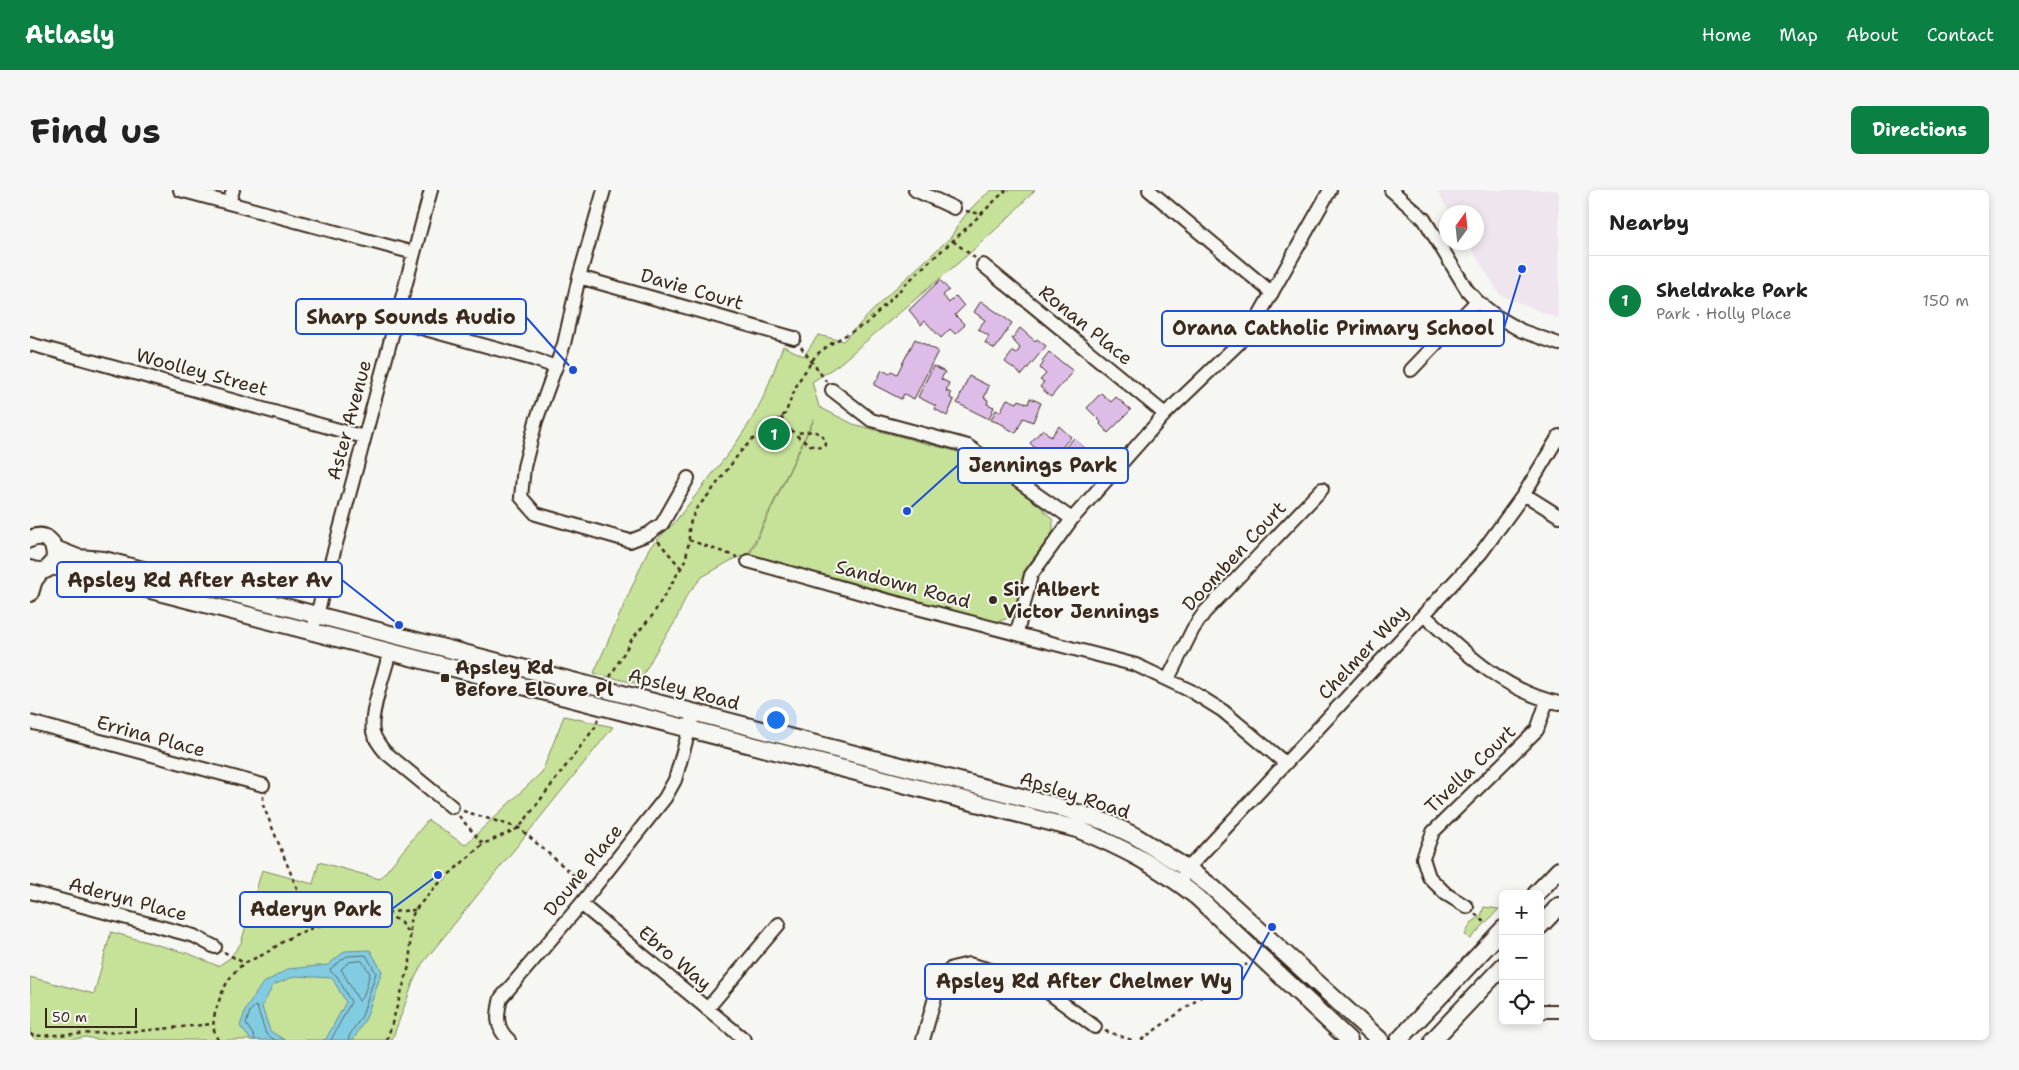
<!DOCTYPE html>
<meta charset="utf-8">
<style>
body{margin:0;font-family:"Shantell Sans",sans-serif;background:#f6f6f6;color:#222}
.controls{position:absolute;right:15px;bottom:15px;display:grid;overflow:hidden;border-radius:8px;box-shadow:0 2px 8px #0003}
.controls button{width:45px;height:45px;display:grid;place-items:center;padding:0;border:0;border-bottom:1px solid #e0e0e0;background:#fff;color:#222;font:25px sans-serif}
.compass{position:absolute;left:1409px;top:15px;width:45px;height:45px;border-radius:50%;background:#fff;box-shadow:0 2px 8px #0003;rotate:15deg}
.scale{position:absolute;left:15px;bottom:12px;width:92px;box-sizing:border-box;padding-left:5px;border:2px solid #3b2a1e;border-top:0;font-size:14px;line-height:18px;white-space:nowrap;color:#3b2a1e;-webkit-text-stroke:4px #f6f6f2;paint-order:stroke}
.you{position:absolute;left:745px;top:529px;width:18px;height:18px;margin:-12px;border:4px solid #fff;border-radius:50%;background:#1a73e8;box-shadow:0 0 0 8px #1a73e833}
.badge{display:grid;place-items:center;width:32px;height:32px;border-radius:50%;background:#0b8043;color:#fff;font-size:16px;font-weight:700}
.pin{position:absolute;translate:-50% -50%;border:2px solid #fff;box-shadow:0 1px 5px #0006}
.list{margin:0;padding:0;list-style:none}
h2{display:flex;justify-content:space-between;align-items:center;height:65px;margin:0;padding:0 20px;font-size:21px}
h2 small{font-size:16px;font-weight:400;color:#767676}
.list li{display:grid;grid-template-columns:32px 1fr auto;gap:15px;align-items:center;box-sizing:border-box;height:90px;padding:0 20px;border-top:1px solid #e0e0e0}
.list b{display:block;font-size:19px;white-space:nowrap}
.list p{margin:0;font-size:16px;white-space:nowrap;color:#767676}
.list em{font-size:16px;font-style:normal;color:#767676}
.icon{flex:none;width:28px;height:28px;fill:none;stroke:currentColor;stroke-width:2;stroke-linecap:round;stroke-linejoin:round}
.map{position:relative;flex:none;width:1529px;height:850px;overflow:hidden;border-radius:8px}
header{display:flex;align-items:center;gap:30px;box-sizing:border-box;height:70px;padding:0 25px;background:#0b8043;color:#fff}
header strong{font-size:24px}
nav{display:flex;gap:28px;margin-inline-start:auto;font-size:18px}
.intro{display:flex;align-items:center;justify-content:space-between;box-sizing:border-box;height:120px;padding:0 30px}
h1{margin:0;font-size:35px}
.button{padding:12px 22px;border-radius:8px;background:#0b8043;color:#fff;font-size:18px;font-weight:700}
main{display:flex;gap:30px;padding:0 30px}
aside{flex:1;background:#fff;border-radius:8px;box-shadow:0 2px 8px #0003}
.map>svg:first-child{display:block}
.built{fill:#eee5ef}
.green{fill:#c6e198;stroke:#80865b}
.water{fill:#82cce2;stroke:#668b94}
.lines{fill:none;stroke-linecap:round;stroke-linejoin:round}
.shore{stroke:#576b6c;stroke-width:1}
.building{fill:#ddbce8;stroke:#3b2a1e}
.minor-casing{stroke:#3b2a1e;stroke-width:16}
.major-casing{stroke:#3b2a1e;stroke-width:20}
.path{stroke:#3b2a1e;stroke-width:2.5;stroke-dasharray:4 4;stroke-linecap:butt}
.minor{stroke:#f6f6f2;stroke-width:12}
.major{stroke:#f6f6f2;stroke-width:16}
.poi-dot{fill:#3b2a1e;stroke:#f6f6f2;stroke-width:2}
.labels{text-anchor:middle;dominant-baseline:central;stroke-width:4;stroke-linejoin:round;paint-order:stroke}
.street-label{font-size:19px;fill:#3b2a1e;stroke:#f6f6f2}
.poi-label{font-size:19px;font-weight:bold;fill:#3b2a1e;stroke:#f6f6f2;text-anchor:start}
.leader{fill:none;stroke:#1d4ed8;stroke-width:2}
.callout-dot{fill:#1d4ed8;stroke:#f6f6f2;stroke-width:2}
.callout{fill:#f6f6f2;stroke:#1d4ed8;stroke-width:2}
.callout-label{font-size:20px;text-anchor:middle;font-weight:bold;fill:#3b2a1e}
</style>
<header>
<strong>Atlasly</strong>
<nav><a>Home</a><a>Map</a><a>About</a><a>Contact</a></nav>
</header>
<div class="intro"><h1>Find us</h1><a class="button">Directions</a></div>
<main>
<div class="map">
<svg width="1529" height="850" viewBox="0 0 1529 850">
<rect width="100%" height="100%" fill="#f6f6f2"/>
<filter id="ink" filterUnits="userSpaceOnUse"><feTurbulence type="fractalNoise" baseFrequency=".02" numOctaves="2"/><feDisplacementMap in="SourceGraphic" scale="10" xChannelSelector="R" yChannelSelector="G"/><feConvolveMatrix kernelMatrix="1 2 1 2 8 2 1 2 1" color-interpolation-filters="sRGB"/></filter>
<g filter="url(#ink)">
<!-- built -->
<path class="built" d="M 1406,0 L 1529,0 L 1529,129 L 1470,105 L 1438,53 L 1446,52 L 1446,22 L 1420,22 Z"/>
<!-- green -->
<path class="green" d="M 962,0 L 1005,0 L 975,31 L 941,62 L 808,175 L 782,192 L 789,217 L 823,234 L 936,264 L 963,279 L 1006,312 L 1023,330 L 1023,342 L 994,381 L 984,420 L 976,429 L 964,432 L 720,364 L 784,229 L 719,363 L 700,371 L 672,387 L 657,405 L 645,432 L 629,456 L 608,494 L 564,483 L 619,358 L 644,333 L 702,259 L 722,229 L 735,204 L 753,156 L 774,166 L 788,145 L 813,151 L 857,106 L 921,47 C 932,27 944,13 962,0 Z
M 534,526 L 583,537 L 392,774 L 384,790 L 362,850 L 68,850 L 56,847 L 40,850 L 0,850 L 0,787 L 64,804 L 81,742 L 160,764 L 188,776 L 200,768 L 211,753 L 232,680 L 283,694 L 289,672 L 350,689 L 398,630 L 435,655 L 512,582 Z
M 1454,717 L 1469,719 L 1440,749 L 1435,745 L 1441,733 L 1451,726 Z"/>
<!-- water -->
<path class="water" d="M 340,760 L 352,781 L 336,828 L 323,850 L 293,850 L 296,849 L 316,812 L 302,788 L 266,786 L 243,795 L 232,817 L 240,841 L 255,850 L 221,850 L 210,836 L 216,819 L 232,794 L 258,779 L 298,775 L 315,761 Z"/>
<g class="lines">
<!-- shore -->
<path class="shore" d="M 332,771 L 340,783 C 337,792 336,805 329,811 L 311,779 L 319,772 Z
M 225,850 L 224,846 L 216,834 L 220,821 L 225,816 L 227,817 L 236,844 L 245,850
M 301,850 L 321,812 L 307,786 L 301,782 L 300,779 L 317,766 L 336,765 L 346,783 L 332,826 L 319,846 L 319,850"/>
</g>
<!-- building -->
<path class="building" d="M 910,90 L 919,100 L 913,105 L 919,113 L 926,106 L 934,116 L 925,125 L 935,135 L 925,144 L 920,139 L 911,148 L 895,131 L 891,135 L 879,120 Z
M 951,111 L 982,133 L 965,159 L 955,153 L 959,146 L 948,139 L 955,130 L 944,122 Z
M 990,138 L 1005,151 L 1007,149 L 1016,156 L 992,185 L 975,172 L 983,161 L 986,164 L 990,158 L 982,149 Z
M 885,149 L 908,161 L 884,209 L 874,204 L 871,209 L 844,195 L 852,180 L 860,184 L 862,181 L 867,184 Z
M 1019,162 L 1043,181 L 1021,207 L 1010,197 L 1014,192 L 1010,190 L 1016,184 L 1010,178 L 1014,172 L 1012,171 Z
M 903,176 L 915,182 L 911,189 L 919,193 L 916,201 L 921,203 L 920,208 L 924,210 L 917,226 L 905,219 L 906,216 L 888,207 Z
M 939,186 L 959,196 L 954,208 L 958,210 L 957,214 L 964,217 L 959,229 L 927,213 Z
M 1071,203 L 1081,212 L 1086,207 L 1101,220 L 1078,243 L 1070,234 L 1071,232 L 1057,218 Z
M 1000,208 L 1011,213 L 1003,232 L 993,228 L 986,243 L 975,237 L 974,235 L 961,230 L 966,220 L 970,222 L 977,209 L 987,213 L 989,210 L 998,214 Z
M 1029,236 L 1041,247 L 1019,272 L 1000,253 L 1013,239 L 1021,247 Z
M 1044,248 L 1060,263 L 1050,275 L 1055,280 L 1041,293 L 1020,274 L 1028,266 L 1029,267 L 1032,264 L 1031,262 Z"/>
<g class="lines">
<!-- minor casing -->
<g class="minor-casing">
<path id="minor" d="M 150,0 L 384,63
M 574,0 L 549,87 L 534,154 L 506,231 L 494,277 L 491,307 L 506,324 L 600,351 L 618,344 L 632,334 L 658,288
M 885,0 L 924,18
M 1119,0 L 1242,103
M 1361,0 L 1394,29 L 1437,100 L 1447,111 L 1466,126 L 1492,141 L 1529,154
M 199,13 L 203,0
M 953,75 L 1135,224
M 549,87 L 764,148
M 366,131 L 503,169 L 526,177
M 0,154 L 334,247
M 1381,180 L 1447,111
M 802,200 L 841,230 L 938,256 L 1042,329
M 1494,304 L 1529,326
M 718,371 L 852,409 L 1106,475 L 1161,501 L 1193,521 L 1255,573
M 1394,425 C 1433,461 1475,502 1529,513
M 285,432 L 401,0
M 987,443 L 1001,385 L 1042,329 L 1135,224 L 1208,154 L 1227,129 L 1300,0
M 360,462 C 355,481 339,525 343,542 C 345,550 350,556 355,562 L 422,617
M 1138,489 L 1163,439 L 1174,423 L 1292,299
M 0,532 L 233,595
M 1149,692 L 1163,673 L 1451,363 L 1494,304 L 1529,246
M 0,702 L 164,746 L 185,757
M 551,714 L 715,850
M 1437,717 L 1416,704 L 1399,687 L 1393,668 L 1403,642 L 1507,540 L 1517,511
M 677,819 L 749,734
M 1514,821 L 1529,821
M 479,850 C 465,838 467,824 471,808 L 551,714 L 635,608 L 645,590 L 662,530
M 893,850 L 910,790 L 922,778 L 939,774 L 1004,792 L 1065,837"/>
</g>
<!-- major casing -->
<g class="major-casing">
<path id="major" d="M 0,349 C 31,335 35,392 0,379
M 25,359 L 48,368 L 74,370 L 1026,616 L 1076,632 L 1105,646 L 1158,679 L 1183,698 L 1350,850
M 20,376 L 43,380 L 1047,639 C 1092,657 1128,676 1167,707 L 1319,850
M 0,403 L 4,390 L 11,381
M 1506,704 L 1529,680
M 1510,736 L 1529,716
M 1369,850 L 1473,739
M 1403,850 L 1473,776"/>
</g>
<!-- path -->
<path class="path" d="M 936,21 L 951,24
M 923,51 L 945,68
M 771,157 L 796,191
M 751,227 C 758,239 783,265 796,255 C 792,237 780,242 766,243
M 659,350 L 707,367
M 628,351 L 651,378
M 580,487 L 602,449 L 622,426 L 651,378 L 656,368 L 659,350 L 659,336 L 666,319 L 680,303 L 711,261 L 722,250 L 755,224 L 768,192 L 786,165 L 802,153 L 837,133 L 890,80 L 926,48 L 976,0
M 233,606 L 233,615 L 283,738
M 433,621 L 489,638 L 554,694
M 429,626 L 453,654
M 357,723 L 371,733 L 380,745
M 1445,724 L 1457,734
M 194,762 L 214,773
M 1075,841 L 1102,850
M 0,844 L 4,846 L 109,841 L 183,834
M 188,850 C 181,838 183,827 188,814 C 193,798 201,782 215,773 C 222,769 229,767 236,763 C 245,757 255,750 265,745 C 303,728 344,723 385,720
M 357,850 L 380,773 L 380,731 L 385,720 L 405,697 L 453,654 L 489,638 L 566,536 L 568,528
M 1111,850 L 1217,774"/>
<!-- minor -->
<use href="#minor" class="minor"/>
<!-- major -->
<use href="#major" class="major"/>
</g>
</g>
<!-- markers -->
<g class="poi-dot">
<circle cx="963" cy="410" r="5"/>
<rect x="410" y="483" width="10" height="10" rx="2.5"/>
</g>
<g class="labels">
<!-- street labels -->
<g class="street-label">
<text transform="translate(662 99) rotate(16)">Davie Court</text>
<text transform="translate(1056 135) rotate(39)">Ronan Place</text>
<text transform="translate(172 182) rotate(15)">Woolley Street</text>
<text transform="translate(319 230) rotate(-75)">Aster Avenue</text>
<text transform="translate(1204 366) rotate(-47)">Doomben Court</text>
<text transform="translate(873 394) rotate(15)">Sandown Road</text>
<text transform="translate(1333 462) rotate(-47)">Chelmer Way</text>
<text transform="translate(654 499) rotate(15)">Apsley Road</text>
<text transform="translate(121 546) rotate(15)">Errina Place</text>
<text transform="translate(1440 579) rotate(-44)">Tivella Court</text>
<text transform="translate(1045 605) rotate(18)">Apsley Road</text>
<text transform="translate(553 680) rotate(-51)">Doune Place</text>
<text transform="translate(98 709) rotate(15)">Aderyn Place</text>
<text transform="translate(645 768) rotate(40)">Ebro Way</text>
</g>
<!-- poi labels -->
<g class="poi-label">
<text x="973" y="399">Sir Albert<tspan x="973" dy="22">Victor Jennings</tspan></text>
<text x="425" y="477">Apsley Rd<tspan x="425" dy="22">Before Eloure Pl</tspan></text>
</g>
</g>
<!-- callouts -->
<path class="leader" d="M543 180L496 127M1492 79L1474 138M877 321L928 275M369 435L312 390M408 685L362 719M1242 737L1212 791"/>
<g class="callout-dot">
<circle cx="543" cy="180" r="5"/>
<circle cx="1492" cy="79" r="5"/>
<circle cx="877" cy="321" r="5"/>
<circle cx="369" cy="435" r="5"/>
<circle cx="408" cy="685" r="5"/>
<circle cx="1242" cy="737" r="5"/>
</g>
<g class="callout">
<rect x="266" y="109" width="230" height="35" rx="5"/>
<rect x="1132" y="121" width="342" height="35" rx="5"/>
<rect x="928" y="258" width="170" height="35" rx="5"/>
<rect x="27" y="372" width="285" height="35" rx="5"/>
<rect x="210" y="702" width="152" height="35" rx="5"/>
<rect x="895" y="774" width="317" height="35" rx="5"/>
</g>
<g class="callout-label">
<text x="381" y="134">Sharp Sounds Audio</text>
<text x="1303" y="145">Orana Catholic Primary School</text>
<text x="1013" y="282">Jennings Park</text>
<text x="170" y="397">Apsley Rd After Aster Av</text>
<text x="286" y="726">Aderyn Park</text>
<text x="1054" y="798">Apsley Rd After Chelmer Wy</text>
</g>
</svg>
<div class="controls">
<button>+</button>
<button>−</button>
<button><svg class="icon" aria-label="locate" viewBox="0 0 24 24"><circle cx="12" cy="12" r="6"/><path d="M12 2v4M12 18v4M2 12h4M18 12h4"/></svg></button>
</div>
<svg class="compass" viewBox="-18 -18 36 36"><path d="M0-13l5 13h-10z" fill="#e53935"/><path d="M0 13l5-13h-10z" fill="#767676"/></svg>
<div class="scale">50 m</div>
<div class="you"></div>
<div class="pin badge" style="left:744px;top:244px">1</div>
</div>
<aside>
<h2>Nearby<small></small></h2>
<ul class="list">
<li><span class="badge">1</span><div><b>Sheldrake Park</b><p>Park · Holly Place</p></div><em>150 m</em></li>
</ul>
</aside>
</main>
